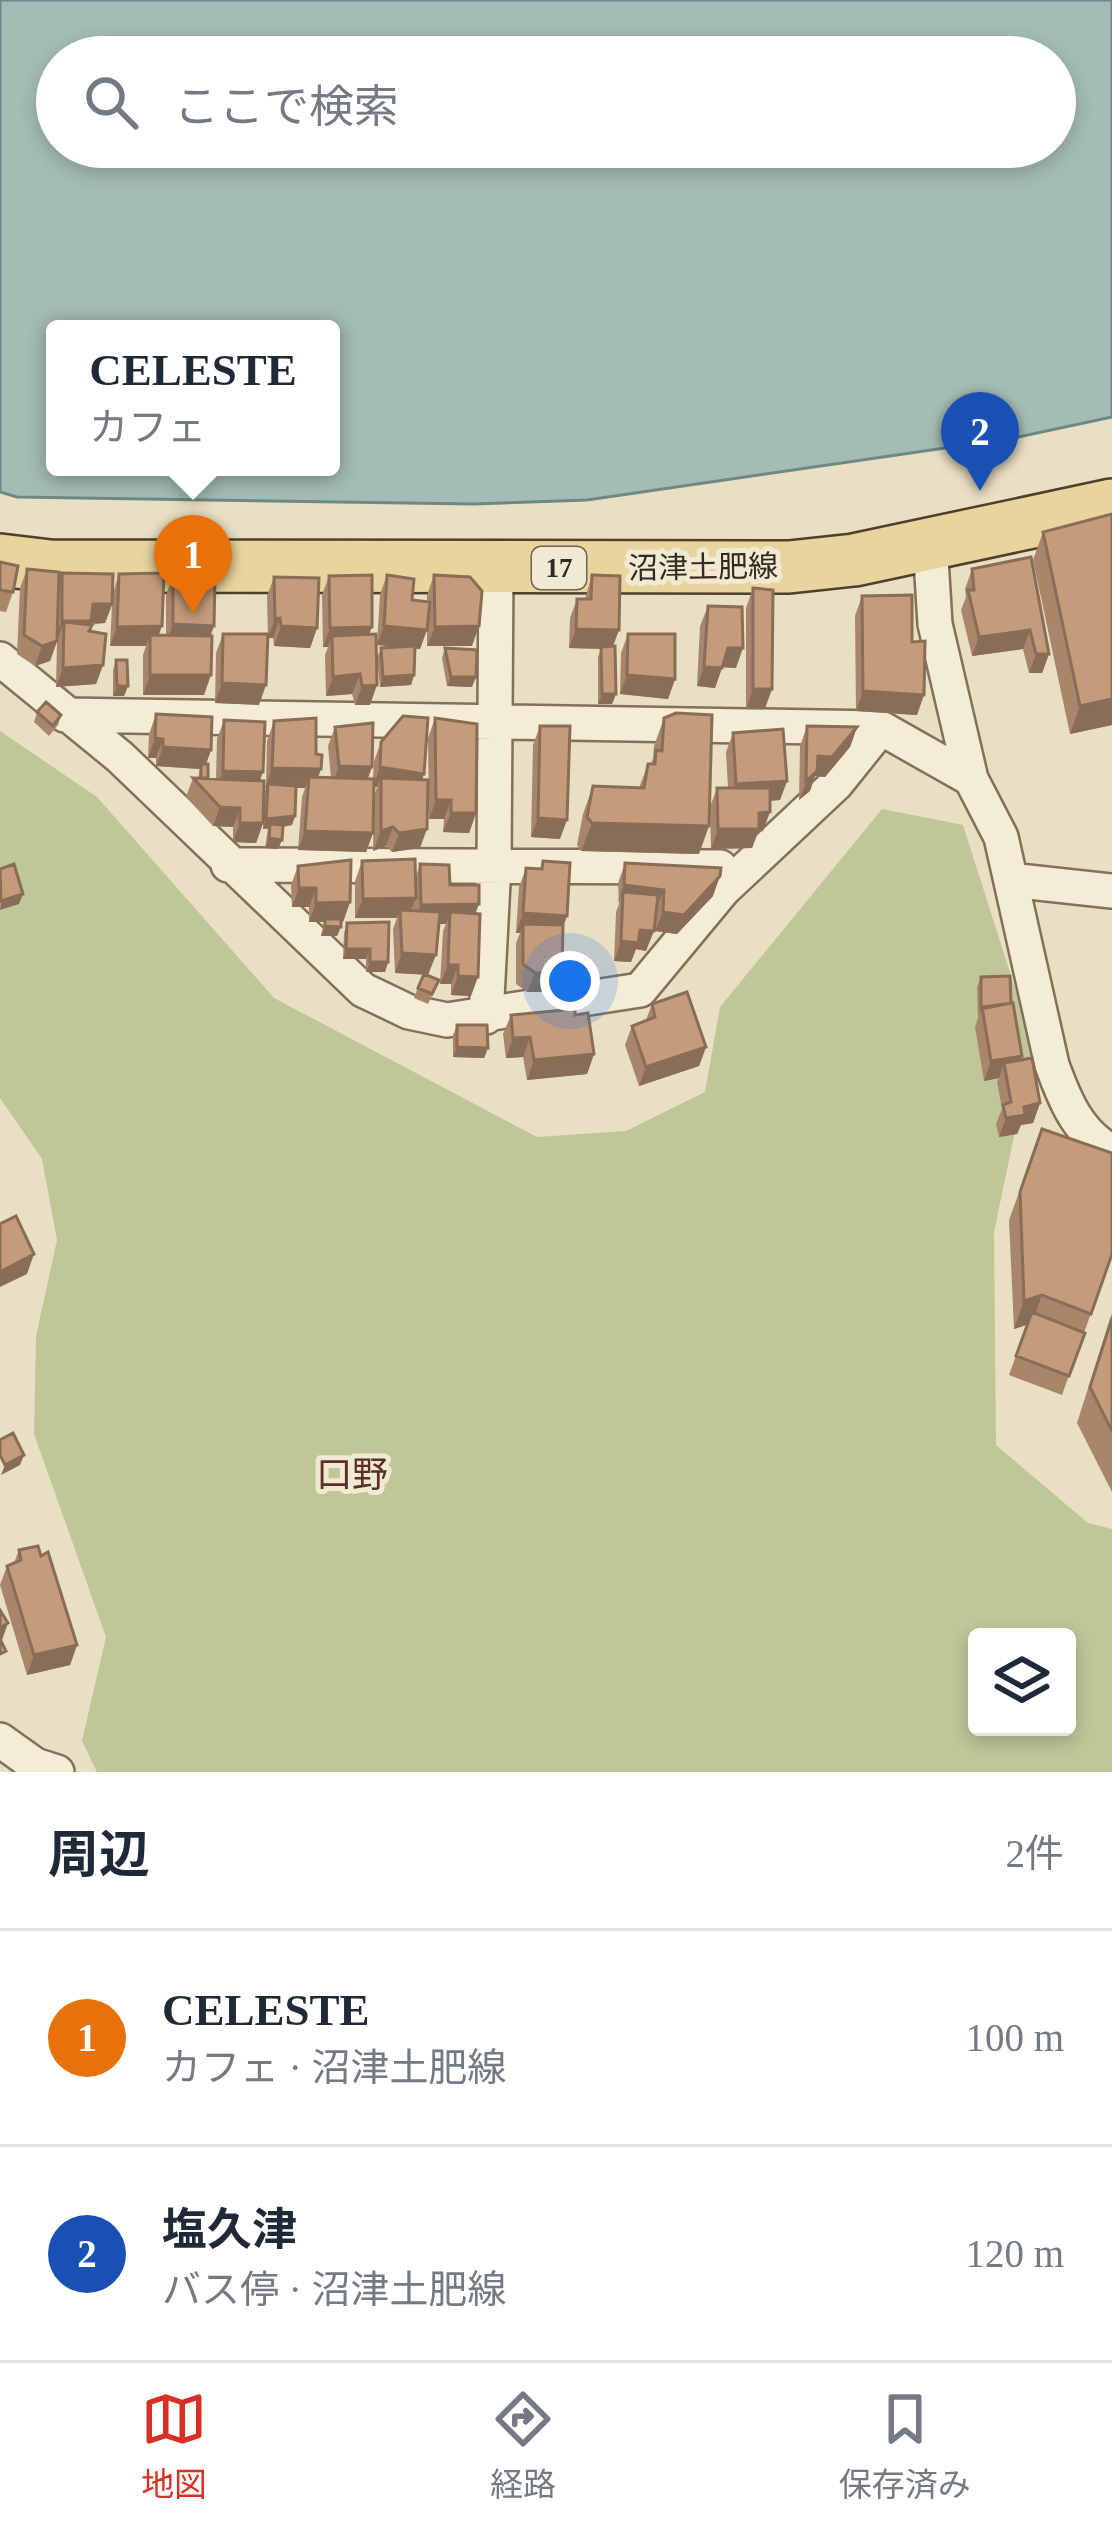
<!DOCTYPE html>
<html lang="ja">
<meta charset="utf-8">
<style>
body{margin:0;font-family:"Times New Roman","Noto Sans JP",serif;background:#f6f6f7;color:#1f2937}
.controls{position:absolute;right:36px;bottom:36px;display:grid;overflow:hidden;border-radius:12px;box-shadow:0 6px 18px #0003}
.controls button{width:108px;height:108px;display:grid;place-items:center;padding:0;border:0;border-bottom:3px solid #e0e1e3;background:#fff;color:#1f2937;font:60px sans-serif}
.you{position:absolute;left:570px;top:981px;width:42px;height:42px;margin:-30px;border:9px solid #fff;border-radius:50%;background:#1a73e8;box-shadow:0 0 0 18px #1a73e833}
.badge{display:grid;place-items:center;width:78px;height:78px;border-radius:50%;background:#d93025;color:#fff;font-size:39px;font-weight:700}
.pin{position:absolute;translate:-50% -99px;filter:drop-shadow(0 3px 6px #0008)}
.pin::after{content:'';position:absolute;top:63px;width:42px;height:36px;background:inherit;clip-path:polygon(0 0,100% 0,50% 100%)}
.popup{position:absolute;left:46px;top:320px;width:294px;height:156px;box-sizing:border-box;display:grid;place-content:center;border-radius:12px;background:#fff;filter:drop-shadow(0 3px 9px #0005);font-size:39px;white-space:nowrap;color:#747a83}
.popup b{font-size:45px;color:#1f2937}
.popup::after{content:'';position:absolute;left:50%;top:100%;margin-left:-24px;border:24px solid transparent;border-top-color:#fff}
.list{margin:0;padding:0;list-style:none}
h2{display:flex;justify-content:space-between;align-items:center;height:156px;margin:0;padding:0 48px;font-size:51px}
h2 small{font-size:39px;font-weight:400;color:#747a83}
.list li{display:grid;grid-template-columns:78px 1fr auto;gap:36px;align-items:center;box-sizing:border-box;height:216px;padding:0 48px;border-top:3px solid #e0e1e3}
.list b{display:block;font-size:45px;white-space:nowrap}
.list p{margin:0;font-size:39px;white-space:nowrap;color:#747a83}
.list em{font-size:39px;font-style:normal;color:#747a83}
.icon{flex:none;width:66px;height:66px;fill:none;stroke:currentColor;stroke-width:2;stroke-linecap:round;stroke-linejoin:round}
.map{position:relative;flex:none;width:1112px;height:1772px;overflow:hidden}
.search{position:absolute;background:#fff;box-shadow:0 6px 18px #0003;left:36px;right:36px;top:36px;height:132px;display:flex;align-items:center;gap:30px;box-sizing:border-box;padding:0 42px;border-radius:66px;color:#747a83;font-size:45px}
.sheet{height:588px;background:#fff}
nav{display:flex;justify-content:space-around;align-items:center;box-sizing:border-box;height:168px;border-top:3px solid #e0e1e3;background:#fff;font-size:33px;color:#747a83}
nav a{display:grid;justify-items:center;gap:6px}
nav .on{color:#d93025}
.map>svg:first-child{display:block}
.green{fill:#bfc698;fill-rule:evenodd}
.water{fill:#a4bcb6;stroke:#6d8983;stroke-width:3;fill-rule:evenodd}
.lines{fill:none;stroke-linecap:round;stroke-linejoin:round}
.minor-casing{stroke:#81715b;stroke-width:38}
.primary-casing{stroke:#4f3f2f;stroke-width:56}
.minor{stroke:#f5ecd5;stroke-width:33}
.primary{stroke:#e9d49e;stroke-width:51}
.wall{fill:#a9866b}
.shaded-wall{fill:#896d57}
.building{fill:#c49c7c;stroke:#896d57;stroke-width:3}
.labels{text-anchor:middle;dominant-baseline:central;stroke-width:10;stroke-linejoin:round;paint-order:stroke}
.shield{fill:#f1e9d1;stroke:#6c6354;stroke-width:3}
.shield-label{font-size:27px;font-weight:bold;fill:#33291e}
.street-label{font-size:30px;fill:#33291e;stroke:#f1e9d1}
.quarter-label{font-size:36px;fill:#5b3022;stroke:#f1e9d1}
</style>
<div class="map">
<svg width="1112" height="1772" viewBox="0 0 1112 1772">
<rect width="100%" height="100%" fill="#e9dfc3"/>
<!-- green -->
<path class="green" d="M 0,731 L 97,797 L 274,998 L 537,1137 L 626,1131 L 705,1092 L 720,1007 L 882,809 L 963,825 L 1033,1045 L 994,1232 L 996,1445 L 1088,1523 L 1112,1529 L 1112,1772 L 97,1772 L 82,1741 L 106,1637 L 34,1434 L 36,1336 L 57,1240 L 42,1159 L 0,1098 ZM 977,1637 L 1067,1637 L 1067,1727 L 977,1727 Z"/>
<!-- water -->
<path class="water" d="M 0,0 L 1112,0 L 1112,417 L 1014,438 L 587,500 L 474,504 L 17,497 L 0,492 ZM 57,57 L 1055,57 L 1055,147 L 57,147 ZM 55,329 L 331,329 L 331,467 L 55,467 Z"/>
<g class="lines">
<!-- minor casing -->
<g class="minor-casing">
<path id="minor" d="M 930,543 L 935,624 L 971,779 L 1001,837 L 1052,1065 C 1065,1101 1078,1133 1112,1152
M 0,659 L 120,757 L 363,990 L 409,1012 L 447,1020 L 640,990 L 723,890 L 836,784 L 881,728
M 65,715 L 881,728 L 971,779
M 228,865 L 720,867 L 723,890
M 1011,880 L 1112,891
M 486,1017 L 494,864 L 496,569
M 0,1740 L 35,1765 L 57,1772"/>
</g>
<!-- primary casing -->
<g class="primary-casing">
<path id="primary" d="M 0,560 L 50,566 L 789,567 L 854,560 L 1112,505"/>
</g>
<!-- minor -->
<use href="#minor" class="minor"/>
<!-- primary -->
<use href="#primary" class="primary"/>
</g>
<!-- wall -->
<path class="wall" d="M 1112,514 L 1112,725 L 1070,734 L 1033,560 L 1043,532 Z
M 1031,557 L 1049,654 L 1042,673 L 1029,673 L 1023,649 L 972,656 L 961,610 L 966,597 L 965,589 L 972,569 Z
M 0,562 L 13,592 L 6,612 L 0,611 Z
M 27,569 L 59,583 L 62,573 L 113,593 L 119,574 L 159,635 L 166,635 L 166,595 L 173,576 L 214,626 L 210,636 L 204,695 L 143,695 L 143,655 L 146,646 L 110,646 L 112,605 L 105,623 L 90,625 L 89,631 L 103,665 L 96,684 L 56,687 L 57,642 L 50,661 L 35,666 L 17,654 L 20,588 Z
M 387,575 L 412,600 L 427,602 L 427,595 L 434,575 L 472,646 L 427,646 L 427,627 L 420,649 L 415,649 L 414,675 L 411,685 L 380,687 L 377,658 L 381,648 L 396,647 L 377,645 L 380,594 Z
M 592,575 L 613,646 L 616,694 L 612,704 L 598,704 L 598,657 L 601,649 L 569,648 L 570,618 L 577,599 L 585,599 Z
M 329,576 L 370,634 L 370,705 L 355,705 L 352,694 L 326,696 L 325,655 L 328,647 L 323,647 L 322,595 Z
M 274,577 L 317,628 L 310,648 L 274,646 L 273,638 L 268,638 L 267,596 Z
M 753,588 L 772,689 L 765,708 L 746,709 L 746,608 Z
M 862,596 L 912,642 L 917,715 L 856,711 L 855,616 Z
M 708,606 L 736,668 L 722,667 L 715,688 L 697,686 L 700,626 Z
M 223,634 L 259,705 L 215,703 L 216,653 Z
M 628,634 L 675,679 L 668,699 L 620,694 L 621,653 Z
M 445,648 L 472,687 L 447,686 L 442,658 Z
M 116,660 L 128,686 L 124,696 L 113,696 L 113,670 Z
M 37,712 L 61,715 L 58,725 L 49,736 L 34,722 Z
M 156,714 L 211,750 L 206,764 L 208,778 L 216,779 L 217,739 L 224,720 L 263,772 L 259,781 L 264,794 L 266,788 L 267,741 L 274,721 L 316,754 L 318,778 L 331,778 L 328,746 L 335,727 L 368,779 L 373,779 L 374,761 L 381,742 L 424,774 L 422,780 L 420,848 L 392,852 L 386,846 L 373,851 L 374,797 L 377,787 L 374,787 L 373,833 L 366,852 L 298,850 L 302,797 L 305,788 L 296,788 L 295,816 L 292,825 L 283,827 L 282,840 L 278,849 L 265,848 L 268,829 L 263,829 L 263,823 L 256,843 L 233,842 L 233,827 L 213,826 L 186,797 L 193,778 L 198,778 L 200,769 L 156,766 L 156,758 L 148,758 L 149,734 Z
M 435,718 L 476,813 L 469,833 L 443,832 L 444,819 L 429,819 L 428,738 Z
M 664,718 L 699,854 L 581,851 L 577,845 L 583,814 L 593,786 L 639,788 L 648,764 L 651,764 L 653,758 L 654,746 Z
M 540,726 L 560,839 L 531,837 L 533,745 Z
M 807,726 L 857,727 L 850,747 L 825,777 L 815,776 L 810,791 L 799,800 L 800,746 Z
M 733,733 L 787,781 L 780,800 L 770,801 L 763,831 L 758,832 L 752,848 L 711,849 L 710,807 L 717,788 L 728,788 L 726,752 Z
M 362,861 L 415,879 L 420,864 L 450,885 L 476,914 L 471,996 L 451,995 L 451,984 L 440,984 L 443,931 L 446,924 L 439,924 L 428,975 L 425,974 L 439,980 L 428,1004 L 414,998 L 423,974 L 395,973 L 393,929 L 397,918 L 355,918 L 355,881 Z
M 543,861 L 567,916 L 563,926 L 555,992 L 527,992 L 516,984 L 516,943 L 520,933 L 516,933 L 519,887 L 526,868 L 540,869 Z
M 625,863 L 713,896 L 677,934 L 655,931 L 656,909 L 646,951 L 636,949 L 631,962 L 614,961 L 616,912 L 619,904 L 618,883 Z
M 298,866 L 350,902 L 343,922 L 341,922 L 337,936 L 321,936 L 324,922 L 309,922 L 309,907 L 292,907 L 291,885 Z
M 347,923 L 388,962 L 385,972 L 366,972 L 366,959 L 343,959 L 344,933 Z
M 981,977 L 1011,1003 L 1022,1056 L 1021,1060 L 1040,1103 L 1033,1123 L 1021,1125 L 1017,1134 L 999,1137 L 996,1124 L 1002,1109 L 997,1082 L 999,1078 L 984,1081 L 975,1027 L 978,1018 L 977,987 Z
M 652,1004 L 706,1047 L 699,1066 L 639,1086 L 625,1045 L 632,1026 L 646,1020 Z
M 511,1015 L 575,1015 L 594,1054 L 587,1074 L 527,1080 L 523,1057 L 506,1058 L 503,1034 Z
M 457,1025 L 488,1048 L 484,1058 L 453,1057 L 453,1035 Z
M 1042,1129 L 1112,1254 L 1062,1395 L 1009,1375 L 1027,1325 L 1014,1329 L 1009,1220 Z
M 1112,1313 L 1112,1492 L 1077,1423 Z
M 19,1550 L 41,1556 L 77,1645 L 70,1665 L 27,1675 L 0,1585 L 7,1566 L 14,1563 Z"/>
<!-- shaded-wall -->
<path class="shaded-wall" d="M 93,604 L 112,604 L 105,623 L 90,623 L 84,640 L 64,622 L 57,640 L 54,640 L 62,621 Z
M 280,618 L 273,638 L 268,638 L 275,619 Z
M 173,624 L 214,626 L 207,645 L 166,644 Z
M 162,626 L 155,646 L 150,635 L 146,646 L 110,646 L 117,627 Z
M 281,626 L 317,628 L 310,648 L 274,646 Z
M 384,626 L 427,630 L 420,649 L 377,645 Z
M 479,626 L 472,646 L 427,646 L 435,627 Z
M 372,627 L 365,646 L 332,636 L 328,647 L 323,647 L 330,628 Z
M 576,629 L 619,630 L 612,649 L 569,648 Z
M 1030,630 L 1023,649 L 972,656 L 979,637 Z
M 57,641 L 50,661 L 35,666 L 42,646 Z
M 728,648 L 743,648 L 736,668 L 720,667 Z
M 1036,654 L 1049,654 L 1042,673 L 1029,673 Z
M 103,665 L 96,684 L 56,687 L 63,668 Z
M 704,667 L 722,668 L 715,688 L 697,686 Z
M 360,674 L 352,694 L 326,696 L 333,677 Z
M 150,675 L 211,675 L 204,695 L 143,695 Z
M 414,675 L 411,685 L 380,687 L 383,677 Z
M 627,675 L 675,679 L 668,699 L 620,694 Z
M 451,677 L 476,677 L 472,687 L 447,686 Z
M 222,683 L 266,685 L 259,705 L 215,703 Z
M 377,685 L 370,705 L 355,705 L 362,686 Z
M 117,686 L 128,686 L 124,696 L 113,696 Z
M 753,689 L 772,689 L 765,708 L 746,709 Z
M 863,691 L 924,695 L 917,715 L 856,711 Z
M 602,694 L 616,694 L 612,704 L 598,704 Z
M 1112,699 L 1112,725 L 1070,734 L 1080,706 Z
M 857,727 L 850,747 L 825,777 L 815,776 L 810,791 L 799,800 L 818,756 Z
M 155,738 L 163,739 L 156,758 L 148,758 Z
M 163,747 L 211,750 L 204,769 L 201,764 L 200,769 L 156,766 Z
M 339,766 L 372,767 L 365,787 L 332,786 Z
M 380,767 L 424,774 L 417,793 L 381,778 L 377,787 L 373,787 Z
M 272,768 L 321,769 L 314,789 L 309,777 L 305,788 L 265,788 Z
M 223,771 L 263,772 L 256,791 L 216,790 Z
M 787,781 L 780,800 L 728,803 L 736,784 Z
M 436,800 L 451,800 L 444,819 L 429,819 Z
M 220,807 L 240,808 L 233,827 L 213,826 Z
M 770,812 L 763,831 L 758,832 L 752,848 L 711,849 L 718,829 L 759,813 Z
M 451,813 L 476,813 L 469,833 L 443,832 Z
M 295,816 L 292,825 L 263,829 L 266,819 Z
M 538,818 L 567,820 L 560,839 L 531,837 Z
M 240,823 L 263,823 L 256,843 L 233,842 Z
M 592,823 L 709,826 L 699,854 L 581,851 Z
M 393,827 L 386,846 L 373,851 L 381,831 Z
M 427,829 L 420,848 L 392,852 L 399,833 Z
M 305,831 L 373,833 L 366,852 L 298,850 Z
M 269,838 L 282,840 L 278,849 L 265,848 Z
M 720,876 L 713,896 L 677,934 L 655,931 L 663,912 Z
M 624,885 L 664,890 L 656,909 L 623,892 L 617,904 Z
M 299,888 L 316,888 L 309,907 L 292,907 Z
M 23,894 L 19,904 L 0,910 L 1,901 Z
M 416,898 L 408,917 L 400,910 L 397,918 L 355,918 L 363,899 Z
M 350,902 L 343,922 L 309,922 L 316,903 Z
M 479,904 L 472,923 L 450,912 L 446,924 L 414,924 L 421,905 Z
M 523,913 L 567,916 L 560,936 L 523,924 L 520,933 L 516,933 Z
M 325,926 L 341,927 L 337,936 L 321,936 Z
M 640,930 L 654,931 L 646,951 L 636,949 L 631,962 L 614,961 L 621,941 Z
M 346,949 L 370,949 L 366,959 L 343,959 Z
M 402,953 L 436,955 L 428,975 L 395,973 Z
M 370,962 L 388,962 L 385,972 L 366,972 Z
M 448,965 L 458,965 L 451,984 L 440,984 Z
M 535,973 L 562,973 L 555,992 L 527,992 Z
M 458,976 L 478,977 L 471,996 L 451,995 Z
M 530,1037 L 523,1057 L 506,1058 L 513,1038 Z
M 457,1047 L 488,1048 L 484,1058 L 453,1057 Z
M 706,1047 L 699,1066 L 639,1086 L 646,1067 Z
M 594,1054 L 587,1074 L 527,1080 L 534,1060 Z
M 1022,1056 L 1015,1076 L 1004,1063 L 999,1078 L 984,1081 L 991,1061 Z
M 1040,1103 L 1033,1123 L 1021,1125 L 1017,1134 L 999,1137 L 1006,1118 L 1024,1107 Z
M 34,1254 L 27,1274 L 0,1287 L 0,1272 Z
M 1042,1295 L 1032,1323 L 1014,1329 L 1024,1301 Z
M 24,1455 L 20,1465 L 1,1475 L 5,1465 Z
M 8,1623 L 1,1643 L 0,1643 L 0,1628 Z
M 77,1645 L 70,1665 L 27,1675 L 34,1655 Z"/>
<!-- building -->
<path class="building" d="M 1112,514 L 1112,699 L 1080,706 L 1043,532 Z
M 1031,557 L 1049,654 L 1036,654 L 1030,630 L 979,637 L 968,590 L 974,590 L 972,569 Z
M 0,562 L 18,566 L 13,592 L 0,590 Z
M 27,569 L 59,572 L 57,641 L 42,646 L 24,635 Z
M 62,573 L 113,574 L 112,604 L 93,604 L 91,621 L 62,621 Z
M 164,573 L 162,626 L 117,627 L 119,574 Z
M 215,575 L 214,626 L 173,624 L 173,576 Z
M 372,575 L 372,627 L 330,628 L 329,576 Z
M 387,575 L 414,579 L 412,600 L 430,602 L 427,630 L 384,626 Z
M 434,575 L 470,577 L 482,591 L 479,626 L 435,627 Z
M 592,575 L 620,576 L 619,630 L 576,629 L 577,599 L 591,599 Z
M 274,577 L 319,578 L 317,628 L 281,626 L 280,618 L 275,619 Z
M 753,588 L 773,590 L 772,689 L 753,689 Z
M 912,595 L 912,642 L 925,641 L 924,695 L 863,691 L 862,596 Z
M 708,606 L 742,607 L 743,648 L 728,648 L 722,668 L 704,667 Z
M 64,622 L 92,625 L 89,631 L 106,634 L 103,665 L 63,668 Z
M 223,634 L 268,634 L 266,685 L 222,683 Z
M 376,634 L 377,685 L 362,686 L 360,674 L 333,677 L 332,636 Z
M 628,634 L 675,634 L 675,679 L 627,675 Z
M 150,635 L 212,636 L 211,675 L 150,675 Z
M 415,646 L 414,675 L 383,677 L 381,648 Z
M 615,646 L 616,694 L 602,694 L 601,647 Z
M 445,648 L 477,650 L 476,677 L 451,677 Z
M 116,660 L 127,660 L 128,686 L 117,686 Z
M 46,702 L 61,715 L 53,726 L 37,712 Z
M 676,713 L 712,715 L 709,826 L 592,823 L 587,817 L 593,786 L 644,788 L 648,764 L 655,764 L 656,750 L 662,751 L 664,718 Z
M 156,714 L 212,717 L 211,750 L 163,747 L 163,739 L 155,738 Z
M 403,716 L 428,718 L 424,774 L 380,767 L 381,742 Z
M 316,718 L 316,754 L 322,755 L 321,769 L 272,768 L 274,721 Z
M 435,718 L 477,724 L 476,813 L 451,813 L 451,800 L 436,800 Z
M 224,720 L 265,722 L 263,772 L 223,771 Z
M 373,723 L 372,767 L 339,766 L 335,727 Z
M 540,726 L 570,726 L 567,820 L 538,818 Z
M 807,726 L 857,727 L 832,757 L 818,756 L 817,771 L 806,781 Z
M 783,729 L 787,781 L 736,784 L 733,733 Z
M 201,764 L 208,764 L 208,778 L 201,778 Z
M 309,777 L 374,779 L 373,833 L 305,831 Z
M 193,778 L 264,781 L 263,823 L 240,823 L 240,808 L 220,807 Z
M 381,778 L 428,780 L 427,829 L 399,833 L 393,827 L 381,831 Z
M 268,784 L 296,786 L 295,816 L 266,819 Z
M 717,788 L 770,788 L 770,812 L 759,813 L 759,829 L 718,829 Z
M 270,824 L 283,825 L 282,840 L 269,838 Z
M 415,859 L 416,898 L 363,899 L 362,861 Z
M 351,860 L 350,902 L 316,903 L 316,888 L 299,888 L 298,866 Z
M 543,861 L 570,863 L 567,916 L 523,913 L 526,868 L 542,869 Z
M 625,863 L 721,868 L 720,876 L 684,915 L 663,912 L 664,890 L 624,885 Z
M 14,864 L 23,894 L 1,901 L 0,869 Z
M 420,864 L 449,865 L 450,885 L 479,885 L 479,904 L 421,905 Z
M 623,892 L 658,895 L 654,931 L 640,930 L 638,943 L 621,941 Z
M 400,910 L 440,912 L 436,955 L 402,953 Z
M 450,912 L 480,914 L 478,977 L 458,976 L 458,965 L 448,965 Z
M 325,919 L 341,919 L 341,927 L 325,926 Z
M 389,922 L 388,962 L 370,962 L 370,949 L 346,949 L 347,923 Z
M 523,924 L 563,925 L 562,973 L 535,973 L 523,964 Z
M 424,974 L 439,980 L 432,994 L 418,988 Z
M 1010,976 L 1011,1003 L 981,1009 L 981,977 Z
M 687,992 L 706,1047 L 646,1067 L 632,1026 L 655,1017 L 652,1004 Z
M 1013,1003 L 1022,1056 L 991,1061 L 982,1007 Z
M 575,1009 L 575,1015 L 588,1013 L 594,1054 L 534,1060 L 530,1037 L 513,1038 L 511,1015 Z
M 457,1025 L 487,1025 L 488,1048 L 457,1047 Z
M 1032,1058 L 1040,1103 L 1024,1107 L 1025,1115 L 1006,1118 L 1003,1105 L 1011,1102 L 1004,1063 Z
M 1042,1129 L 1112,1153 L 1112,1254 L 1091,1314 L 1042,1295 L 1024,1301 L 1020,1192 Z
M 16,1216 L 34,1254 L 0,1272 L 0,1224 Z
M 1032,1312 L 1085,1333 L 1069,1376 L 1016,1356 Z
M 1112,1318 L 1112,1431 L 1090,1387 Z
M 13,1433 L 24,1455 L 5,1465 L 0,1455 L 0,1440 Z
M 38,1546 L 41,1556 L 48,1552 L 77,1645 L 34,1655 L 7,1566 L 21,1560 L 19,1550 Z
M 0,1610 L 8,1623 L 0,1628 Z
M 0,1639 L 6,1651 L 0,1654 Z"/>
<g class="labels">
<!-- shield labels -->
<rect class="shield" x="532" y="547" width="54" height="42" rx="9"/>
<g class="shield-label">
<text x="559" y="568">17</text>
</g>
<!-- street labels -->
<g class="street-label">
<text transform="translate(703 567) rotate(-1)">沼津土肥線</text>
</g>
<!-- quarter labels -->
<g class="quarter-label">
<text x="352" y="1475">口野</text>
</g>
</g>
</svg>
<div class="controls">
<button><svg class="icon" aria-label="layers" viewBox="0 0 24 24"><path d="M12 4l9 5-9 5-9-5zM3 14l9 5 9-5"/></svg></button>
</div>
<div class="you"></div>
<div class="pin badge" style="left:193px;top:614px;background:#e8710a">1</div>
<div class="popup"><b>CELESTE</b>カフェ</div>
<div class="pin badge" style="left:980px;top:491px;background:#1a4fb4">2</div>
<div class="search"><svg class="icon" aria-label="search" viewBox="0 0 24 24"><circle cx="10" cy="10" r="6"/><path d="M15 15l6 6"/></svg>ここで検索</div>
</div>
<section class="sheet">
<h2>周辺<small>2件</small></h2>
<ul class="list">
<li><span class="badge" style="background:#e8710a">1</span><div><b>CELESTE</b><p>カフェ · 沼津土肥線</p></div><em>100 m</em></li>
<li><span class="badge" style="background:#1a4fb4">2</span><div><b>塩久津</b><p>バス停 · 沼津土肥線</p></div><em>120 m</em></li>
</ul>
</section>
<nav>
<a class="on"><svg class="icon" aria-label="map" viewBox="0 0 24 24"><path d="M3 6l6-2 6 2 6-2v14l-6 2-6-2-6 2zM9 4v14M15 6v14"/></svg>地図</a>
<a><svg class="icon" aria-label="directions" viewBox="0 0 24 24"><path d="M12 3l9 9-9 9-9-9zM9 14v-3h6M13 9l2 2-2 2"/></svg>経路</a>
<a><svg class="icon" aria-label="saved" viewBox="0 0 24 24"><path d="M7 4h10v16l-5-4-5 4z"/></svg>保存済み</a>
</nav>
